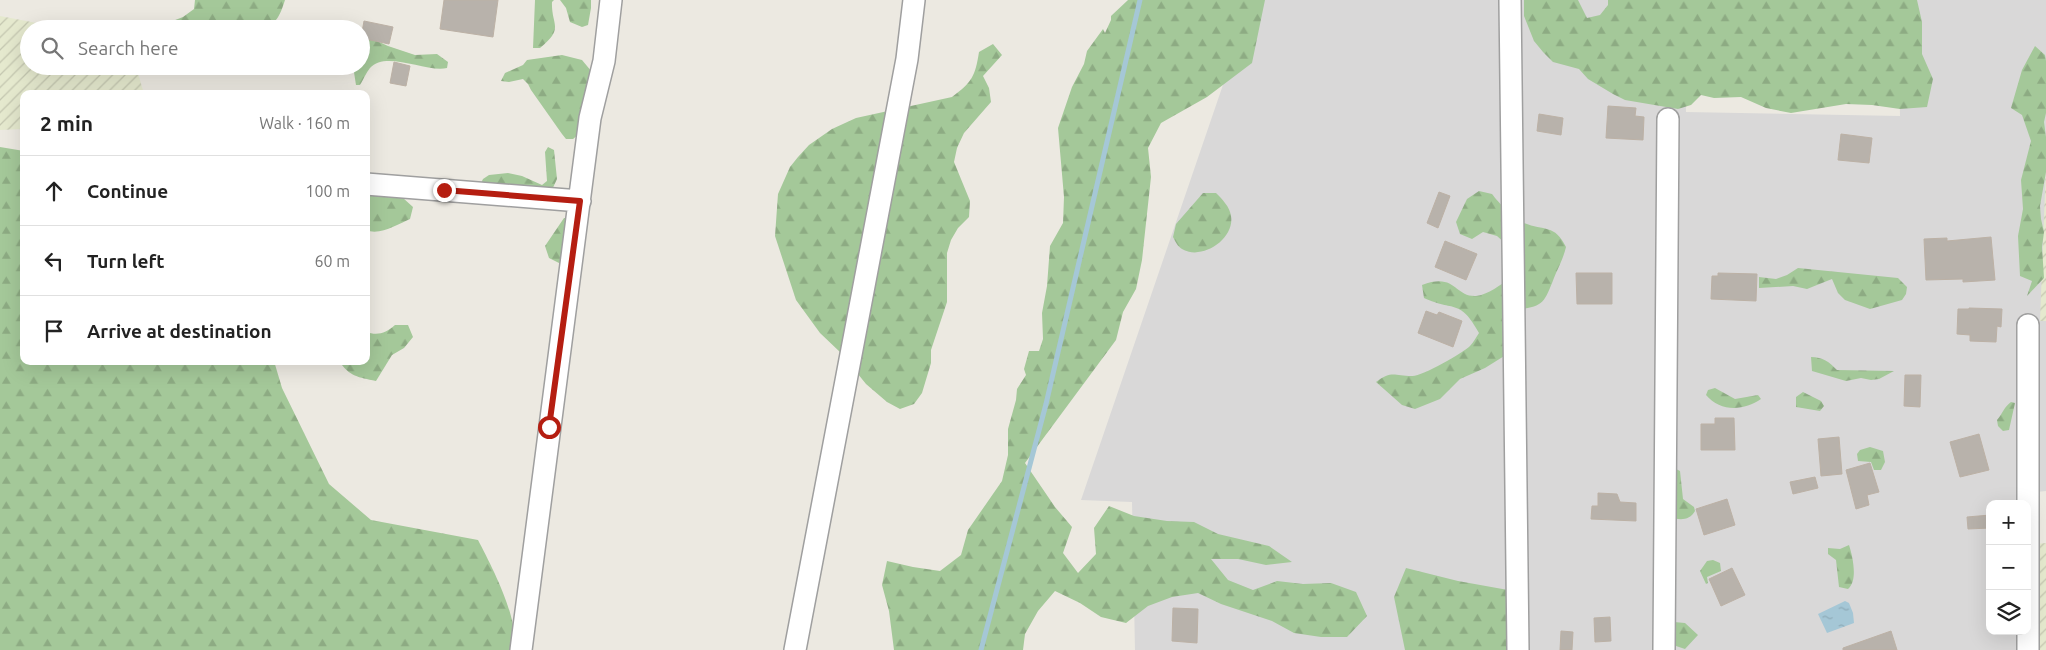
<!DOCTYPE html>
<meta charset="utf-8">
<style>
body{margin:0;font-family:Ubuntu,sans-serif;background:#f2f2f2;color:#222}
.controls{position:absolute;right:15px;bottom:15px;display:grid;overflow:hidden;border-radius:10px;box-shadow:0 5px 20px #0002}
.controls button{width:45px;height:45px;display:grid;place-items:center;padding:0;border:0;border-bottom:1px solid #e0e0e0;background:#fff;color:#222;font:25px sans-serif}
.stop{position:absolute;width:15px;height:15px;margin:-11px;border:4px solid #b51e11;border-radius:50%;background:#fff}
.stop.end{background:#b51e11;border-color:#fff;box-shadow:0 1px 5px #0008}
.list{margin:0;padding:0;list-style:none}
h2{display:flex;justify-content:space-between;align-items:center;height:65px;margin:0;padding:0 20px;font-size:21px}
h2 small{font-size:16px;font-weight:400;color:#767676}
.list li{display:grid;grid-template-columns:32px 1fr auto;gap:15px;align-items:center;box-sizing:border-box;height:70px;padding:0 20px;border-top:1px solid #e0e0e0}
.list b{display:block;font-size:19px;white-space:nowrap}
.list em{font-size:16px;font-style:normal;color:#767676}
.icon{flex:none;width:28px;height:28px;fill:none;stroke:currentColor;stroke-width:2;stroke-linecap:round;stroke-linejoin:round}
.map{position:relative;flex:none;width:2046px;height:650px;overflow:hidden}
.search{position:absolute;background:#fff;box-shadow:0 5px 20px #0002;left:20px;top:20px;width:350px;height:55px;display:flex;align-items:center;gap:12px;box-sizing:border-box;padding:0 18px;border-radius:28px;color:#767676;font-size:19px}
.panel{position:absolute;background:#fff;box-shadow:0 5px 20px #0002;left:20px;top:90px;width:350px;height:275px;border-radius:10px}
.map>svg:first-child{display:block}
.residential{fill:#d9d8d8;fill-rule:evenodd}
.farmland{fill:url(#farmland-furrows)}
.forest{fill:url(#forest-firs)}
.water{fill:url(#water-ripples)}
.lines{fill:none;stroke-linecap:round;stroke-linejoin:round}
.stream{stroke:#a5c7d6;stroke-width:5}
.building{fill:#b8b2ab;stroke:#bcb1a5}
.minor-casing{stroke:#9f9f9f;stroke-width:24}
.minor{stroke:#fff;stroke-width:21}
.route{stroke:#b51e11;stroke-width:6}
</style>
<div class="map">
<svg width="2046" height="650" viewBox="0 0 2046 650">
<defs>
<pattern id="farmland-furrows" width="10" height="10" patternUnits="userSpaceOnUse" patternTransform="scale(1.25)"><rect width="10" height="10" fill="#e5e9ce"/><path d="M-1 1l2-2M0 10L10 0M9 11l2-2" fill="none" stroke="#c4c7b0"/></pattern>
<pattern id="forest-firs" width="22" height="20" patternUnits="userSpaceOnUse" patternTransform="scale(1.25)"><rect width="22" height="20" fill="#a4c899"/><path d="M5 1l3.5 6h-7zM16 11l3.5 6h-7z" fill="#8dab83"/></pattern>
<pattern id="water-ripples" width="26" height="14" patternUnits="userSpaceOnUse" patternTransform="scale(1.25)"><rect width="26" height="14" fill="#a5c7d6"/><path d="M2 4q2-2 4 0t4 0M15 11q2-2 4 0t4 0" fill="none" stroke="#8daab7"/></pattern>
</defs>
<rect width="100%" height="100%" fill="#ece9e1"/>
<!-- residential -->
<path class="residential" d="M 1252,0 L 1683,0 L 1686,112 L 1900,116 L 1898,0 L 2046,0 L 2046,491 L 2036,492 L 2028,650 L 1135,650 L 1132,502 L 1081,500 ZM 1990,504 L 2027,504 L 2027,631 L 1990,631 Z"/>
<!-- farmland -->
<path class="farmland" d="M 0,16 L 68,29 L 29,29 L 29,66 L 136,66 L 144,94 L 24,94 L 24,129 L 0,130 Z
M 2046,165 L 2046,321 L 2040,321 Z
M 2046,543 L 2046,650 L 2028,650 L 2033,544 Z"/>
<!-- forest -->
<path class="forest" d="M 195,0 L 285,0 C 283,6 280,16 275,21 C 259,34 189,29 166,29 L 170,22 L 183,17 L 194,9 Z
M 535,0 L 554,0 L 552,2 C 551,25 565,28 540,48 L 533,48 Z
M 560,0 L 591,0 L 591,8 L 588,25 L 582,27 L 570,22 L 566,8 Z
M 1128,0 L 1265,0 L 1252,63 L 1207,97 L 1161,123 L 1148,148 L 1151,177 L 1142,260 L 1136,289 L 1123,312 L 1116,340 L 1025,463 L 1055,507 L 1072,527 L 1063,553 L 1078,573 L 1096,554 L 1094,528 L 1109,506 L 1134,516 L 1167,521 L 1194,522 L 1218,534 L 1269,546 L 1292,562 L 1266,565 L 1238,559 L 1211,559 L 1228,580 L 1253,590 L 1277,581 L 1303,584 L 1331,583 L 1356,592 L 1367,616 L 1347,637 L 1321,637 L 1294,633 L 1272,621 L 1221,604 L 1198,593 L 1172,597 L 1148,606 L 1126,623 L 1101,617 L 1080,603 L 1055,591 L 1038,611 L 1025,634 L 1023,650 L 894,650 L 889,611 L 882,585 L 887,561 L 913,567 L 940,571 L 961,555 L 968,530 L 1002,481 L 1008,455 L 1008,429 L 1016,400 L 1017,389 L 1026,375 L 1024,369 L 1029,351 L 1039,351 L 1043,339 L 1042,313 L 1047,286 L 1050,246 L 1063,223 L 1064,197 L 1058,128 L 1072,87 L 1084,64 L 1087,51 L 1103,29 L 1105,33 L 1111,20 L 1111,16 Z
M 1524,0 L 1578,0 L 1587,18 L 1600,15 L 1608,5 L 1608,0 L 1917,0 L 1922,22 L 1922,54 L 1933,79 L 1927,107 L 1900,109 L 1872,105 L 1846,104 L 1791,113 L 1766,108 L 1741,97 L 1714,98 L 1701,95 L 1691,105 L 1678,109 L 1625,100 L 1613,94 L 1588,79 L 1579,69 L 1553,62 L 1543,52 L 1534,41 L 1524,16 Z
M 361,36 L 368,40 L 375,40 L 388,46 L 415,55 L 437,54 L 448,62 L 447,68 C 427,73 386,50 370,68 C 366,73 363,80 360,85 L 356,85 L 353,66 L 361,66 Z
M 993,44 L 1002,55 L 983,76 L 989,88 L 991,102 L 964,133 L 957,148 L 954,162 L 970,201 L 969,217 L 958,228 L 951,240 L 947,253 L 947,302 L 931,350 L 931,363 L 922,393 L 914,404 L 900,409 L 887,402 L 866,384 L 841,353 L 820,333 L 796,300 L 775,236 L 778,194 L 790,167 L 798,157 L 809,145 L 832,129 L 856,118 L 952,97 C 972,82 975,77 979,52 Z
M 2035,46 L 2045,55 L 2046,61 L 2046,113 L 2044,122 L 2046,137 L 2046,172 L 2040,206 L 2041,219 L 2044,232 L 2042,247 L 2044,278 L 2027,296 L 2032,281 L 2020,276 L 2018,236 L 2023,209 L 2021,180 L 2031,141 L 2022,115 L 2011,108 L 2022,70 Z
M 562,55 L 582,60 L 592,72 L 579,134 L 573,139 L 566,139 L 562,134 L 531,90 L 528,84 L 523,79 L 509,82 L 501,81 L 505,73 L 523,65 L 527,60 Z
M 0,147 L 24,151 L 24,361 L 274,361 L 282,388 L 329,484 L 371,520 L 478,540 C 492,567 520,620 514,650 L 0,650 Z
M 548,147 L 554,150 L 557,179 L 551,192 L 480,185 L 483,179 L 489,175 L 508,173 L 522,176 L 542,185 L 547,181 L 545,152 Z
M 1479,191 L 1492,194 C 1498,202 1515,220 1524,223 C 1544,231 1555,224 1566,247 C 1564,256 1560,264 1556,273 C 1543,305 1546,306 1510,311 L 1502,322 L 1510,335 L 1509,353 L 1485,368 L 1460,379 L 1440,399 L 1415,409 L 1402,405 L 1376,382 C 1392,370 1394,376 1412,376 C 1421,377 1463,353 1470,346 C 1474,342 1476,337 1479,333 C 1460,298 1454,312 1424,298 L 1422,285 C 1456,272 1454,297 1476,296 C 1488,295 1501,284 1511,278 L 1506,244 L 1497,236 L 1483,232 L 1472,239 L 1460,234 L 1456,222 L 1467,199 Z
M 391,193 L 403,198 L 413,207 L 410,219 C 398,224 380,236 366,230 L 366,196 Z
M 1203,193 L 1216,193 C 1222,199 1230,207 1231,216 C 1235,239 1202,261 1182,249 C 1178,247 1175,241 1173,237 L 1176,224 Z
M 564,218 L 568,218 L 561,264 L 549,258 L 545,246 Z
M 1798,268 L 1898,278 L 1907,287 L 1906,294 L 1902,300 L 1870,309 L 1845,300 L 1838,293 L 1832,279 L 1807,289 L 1793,286 L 1759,288 L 1759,277 L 1776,279 L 1787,275 Z
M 395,325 L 408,325 L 413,337 L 404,348 L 392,355 L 376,381 C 358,377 350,377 339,361 L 366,361 L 366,332 C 378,336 386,333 395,325 Z
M 1811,357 C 1823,357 1829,362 1837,370 L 1894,371 L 1879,379 L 1871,380 L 1861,378 L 1846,381 L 1812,371 Z
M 1715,388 L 1735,399 L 1758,395 L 1761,399 C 1744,411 1720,412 1706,395 L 1708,390 Z
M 1803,392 L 1821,401 L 1824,406 L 1820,411 L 1796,407 L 1796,397 Z
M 2011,402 L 2015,403 L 2009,430 L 2003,431 L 1998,426 L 1997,420 C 2003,413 2004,407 2011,402 Z
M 1870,447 L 1883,451 L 1885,462 L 1881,470 L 1874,470 L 1871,462 L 1858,461 L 1857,454 L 1860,450 Z
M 1676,469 L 1680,471 L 1683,499 L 1694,507 L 1695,511 C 1690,520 1680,521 1671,517 L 1673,471 Z
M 1849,545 C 1853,557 1858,581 1848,589 L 1839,587 L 1836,560 L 1828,554 L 1828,548 L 1840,549 Z
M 1713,560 L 1720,563 L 1721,571 L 1707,577 L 1708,583 L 1706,584 L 1700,571 L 1707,561 Z
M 1406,568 L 1458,581 L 1508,590 L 1509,650 L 1405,650 L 1394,597 Z
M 1674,622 L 1685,623 L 1698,635 L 1685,649 L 1676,646 Z"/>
<!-- water -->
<path class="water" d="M 1845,601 L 1849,603 L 1853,613 L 1854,623 L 1827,633 L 1818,614 Z"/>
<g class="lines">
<!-- stream -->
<path class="stream" d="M 981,650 L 1046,404 L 1140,0"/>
</g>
<!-- building -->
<path class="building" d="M 444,0 L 498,0 L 493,37 L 440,29 Z
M 364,21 L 393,27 L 389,44 L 361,38 Z
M 394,62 L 410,66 L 406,86 L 390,83 Z
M 1608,106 L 1636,108 L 1635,116 L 1644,117 L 1643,140 L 1606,138 Z
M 1539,114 L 1563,118 L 1561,135 L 1537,131 Z
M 1841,134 L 1872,138 L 1869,163 L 1838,160 Z
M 1439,192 L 1450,196 L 1438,228 L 1427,223 Z
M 1991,237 L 1995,280 L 1963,282 L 1963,279 L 1926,280 L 1924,239 L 1947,238 L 1947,241 Z
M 1445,241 L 1477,254 L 1466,280 L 1435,267 Z
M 1576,273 L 1612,273 L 1612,304 L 1577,304 Z
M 1718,273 L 1757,274 L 1756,301 L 1711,299 L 1712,276 L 1718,276 Z
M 1969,308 L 2002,309 L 2001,327 L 1997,326 L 1996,342 L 1970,341 L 1970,335 L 1957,334 L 1958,309 L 1969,309 Z
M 1426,311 L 1437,315 L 1439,312 L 1462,321 L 1453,347 L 1418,333 Z
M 1905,375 L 1921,375 L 1920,407 L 1904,406 Z
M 1715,418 L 1734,418 L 1735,450 L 1701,450 L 1701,424 L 1715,424 Z
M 1979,434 L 1989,470 L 1960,477 L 1950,442 Z
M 1839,437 L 1842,474 L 1821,476 L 1818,439 Z
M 1870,463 L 1879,492 L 1867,495 L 1869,505 L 1856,509 L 1846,470 Z
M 1815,477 L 1818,488 L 1793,494 L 1790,482 Z
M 1598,493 L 1617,494 L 1620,502 L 1636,503 L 1636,521 L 1591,519 L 1592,506 L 1598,506 Z
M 1727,499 L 1735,525 L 1704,535 L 1696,509 Z
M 1990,515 L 1990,528 L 1968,529 L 1967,517 Z
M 1732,568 L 1745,595 L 1721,606 L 1709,579 Z
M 1173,608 L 1198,609 L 1197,643 L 1172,641 Z
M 1610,617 L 1611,641 L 1595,642 L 1594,618 Z
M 1561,631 L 1573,632 L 1572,650 L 1560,650 Z
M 1891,631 L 1897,650 L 1843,650 L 1843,648 Z"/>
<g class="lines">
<!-- minor casing -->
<g class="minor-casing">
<path id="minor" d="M 1510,0 L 1518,650
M 366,184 L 580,201
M 2028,325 L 2028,650
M 521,650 L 590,118 L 604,61 L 611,0
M 795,650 L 907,59 L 914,0
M 1664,650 L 1668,119"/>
</g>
<!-- minor -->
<use href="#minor" class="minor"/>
</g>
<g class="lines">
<!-- route -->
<path class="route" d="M 444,190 L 580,201 L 549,427"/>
</g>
</svg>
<div class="controls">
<button>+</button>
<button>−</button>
<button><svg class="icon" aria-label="layers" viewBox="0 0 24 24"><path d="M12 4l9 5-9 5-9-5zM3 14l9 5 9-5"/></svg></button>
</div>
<div class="stop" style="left:549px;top:427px"></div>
<div class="stop end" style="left:444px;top:190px"></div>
<div class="search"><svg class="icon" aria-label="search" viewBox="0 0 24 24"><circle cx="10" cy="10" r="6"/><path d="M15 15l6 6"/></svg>Search here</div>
<section class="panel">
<h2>2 min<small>Walk · 160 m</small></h2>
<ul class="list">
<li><svg class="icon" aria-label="ahead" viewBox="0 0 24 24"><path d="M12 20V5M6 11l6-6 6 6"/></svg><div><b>Continue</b></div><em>100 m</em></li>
<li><svg class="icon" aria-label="left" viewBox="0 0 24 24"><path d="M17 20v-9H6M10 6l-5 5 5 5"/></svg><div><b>Turn left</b></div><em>60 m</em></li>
<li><svg class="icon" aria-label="arrive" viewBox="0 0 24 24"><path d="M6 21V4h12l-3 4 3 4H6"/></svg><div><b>Arrive at destination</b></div></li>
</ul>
</section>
</div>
